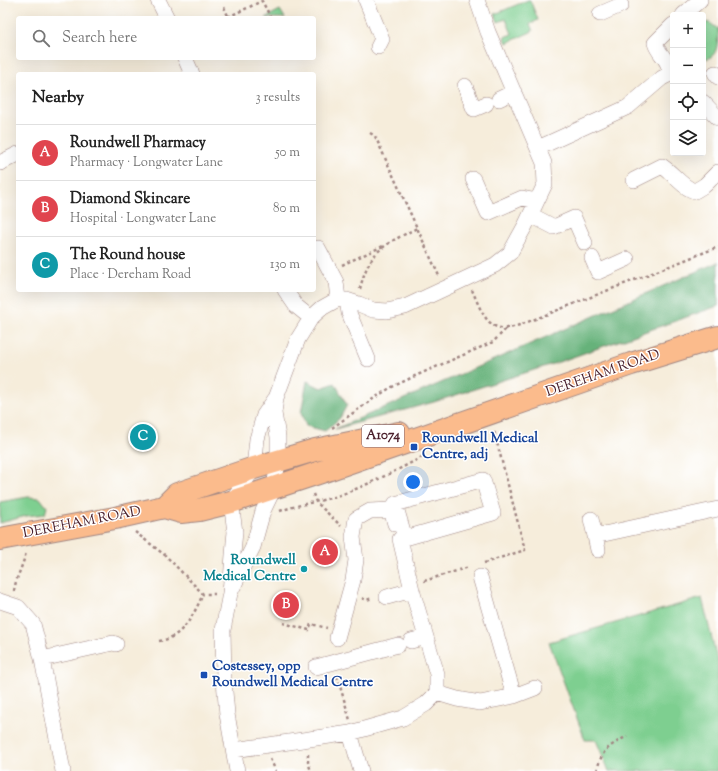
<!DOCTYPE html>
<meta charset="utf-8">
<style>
body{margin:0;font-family:"Sorts Mill Goudy",serif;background:#f2f2f2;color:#222}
.controls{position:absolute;right:12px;top:12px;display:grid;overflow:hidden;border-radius:4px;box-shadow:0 4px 16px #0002}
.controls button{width:36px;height:36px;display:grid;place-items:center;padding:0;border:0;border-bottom:1px solid #e0e0e0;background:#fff;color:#222;font:20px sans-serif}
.you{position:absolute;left:413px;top:482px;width:14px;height:14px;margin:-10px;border:3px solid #fff;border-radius:50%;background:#1a73e8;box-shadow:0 0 0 6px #1a73e833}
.badge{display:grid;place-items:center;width:26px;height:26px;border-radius:50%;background:#b45309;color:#fff;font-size:13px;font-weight:700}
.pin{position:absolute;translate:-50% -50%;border:2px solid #fff;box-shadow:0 1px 4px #0006}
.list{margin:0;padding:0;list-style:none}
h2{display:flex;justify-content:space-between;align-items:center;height:52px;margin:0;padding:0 16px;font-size:17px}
h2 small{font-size:13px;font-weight:400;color:#767676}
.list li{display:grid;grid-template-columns:26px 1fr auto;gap:12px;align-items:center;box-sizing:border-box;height:56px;padding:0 16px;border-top:1px solid #e0e0e0}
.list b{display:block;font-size:15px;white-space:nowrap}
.list p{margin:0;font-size:13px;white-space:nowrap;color:#767676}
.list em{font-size:13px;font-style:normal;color:#767676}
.icon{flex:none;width:22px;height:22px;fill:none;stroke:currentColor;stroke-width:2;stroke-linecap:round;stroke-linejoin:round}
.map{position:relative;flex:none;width:718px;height:771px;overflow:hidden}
.search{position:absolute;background:#fff;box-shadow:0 4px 16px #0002;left:16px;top:16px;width:300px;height:44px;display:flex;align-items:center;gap:10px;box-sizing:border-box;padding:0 14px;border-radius:4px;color:#767676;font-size:15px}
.panel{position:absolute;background:#fff;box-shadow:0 4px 16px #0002;left:16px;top:72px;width:300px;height:220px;border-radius:4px}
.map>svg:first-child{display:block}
.green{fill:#7ecf90;stroke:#64775e}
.forest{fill:#66b27a;stroke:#586852}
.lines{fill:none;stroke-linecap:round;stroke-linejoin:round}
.minor-casing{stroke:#a08683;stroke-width:16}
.highway-casing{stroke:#a08683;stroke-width:24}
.path{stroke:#a08683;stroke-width:2.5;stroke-dasharray:3 3;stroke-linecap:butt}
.minor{stroke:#fff;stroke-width:15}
.highway{stroke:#fbbb8c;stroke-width:22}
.transit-dot{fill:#1a4fb4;stroke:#fff;stroke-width:1.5}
.culture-dot{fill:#0f9aa8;stroke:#fff;stroke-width:1.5}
.labels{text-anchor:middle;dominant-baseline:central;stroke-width:3;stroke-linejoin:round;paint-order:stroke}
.shield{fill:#fff;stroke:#80626b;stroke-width:1}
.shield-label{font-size:13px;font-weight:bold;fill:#4a1f2b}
.street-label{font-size:14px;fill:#4a1f2b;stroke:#fff}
.transit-label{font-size:14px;font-weight:bold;fill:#164399;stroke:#fff;text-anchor:start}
.culture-label{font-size:14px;font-weight:bold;fill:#0d838f;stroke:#fff;text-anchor:end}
</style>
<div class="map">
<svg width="718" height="771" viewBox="0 0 718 771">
<rect width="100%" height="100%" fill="#fff"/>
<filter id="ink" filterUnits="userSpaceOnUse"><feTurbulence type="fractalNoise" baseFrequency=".025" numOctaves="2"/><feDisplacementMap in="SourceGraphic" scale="8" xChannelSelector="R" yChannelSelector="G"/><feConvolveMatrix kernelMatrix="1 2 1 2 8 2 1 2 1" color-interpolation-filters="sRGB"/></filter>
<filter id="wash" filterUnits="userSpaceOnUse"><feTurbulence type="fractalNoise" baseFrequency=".012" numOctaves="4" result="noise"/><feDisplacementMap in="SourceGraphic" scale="16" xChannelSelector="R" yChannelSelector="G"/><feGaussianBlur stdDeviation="0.9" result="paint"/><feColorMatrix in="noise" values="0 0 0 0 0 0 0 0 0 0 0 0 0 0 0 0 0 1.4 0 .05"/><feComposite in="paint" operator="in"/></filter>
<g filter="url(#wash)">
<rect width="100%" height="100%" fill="#f6eddb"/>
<!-- green -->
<path class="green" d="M 528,0 L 530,0 L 538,20 L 530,24 L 533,31 L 507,43 L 504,37 L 512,34 L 506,19 L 498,22 L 495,14 Z
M 280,10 L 285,18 L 265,18 Z
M 703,22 L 710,23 L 718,29 C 718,43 718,59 703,59 Z
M 28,497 L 40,498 L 47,507 L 45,514 L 26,516 L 0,523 L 0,502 Z
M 702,598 L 718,663 L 718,771 L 609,771 L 596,740 L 585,740 L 549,642 Z"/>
<!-- forest -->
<path class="forest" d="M 718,262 L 718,306 L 553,364 L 434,402 L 335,429 Z
M 307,381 L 321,388 L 335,383 L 347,405 L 340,418 L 325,431 L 306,426 L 301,413 Z"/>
</g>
<g filter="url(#ink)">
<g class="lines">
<!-- minor casing -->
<g class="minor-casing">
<path id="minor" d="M 158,0 L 167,18
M 366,0 L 382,39 L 378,47
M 600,14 L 621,5
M 683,15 L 700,0
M 185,58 L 192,74
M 715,73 L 718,77
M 670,74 C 669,58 659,56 655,43 L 673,25
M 465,86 L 474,109 L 486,104
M 499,99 L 514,92
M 703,102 L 718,118
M 538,148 L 628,107 L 662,78 L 670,74 L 673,75
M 0,163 L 18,154
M 473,179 L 488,213 L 522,198 L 537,201
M 634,180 L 662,166 C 673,173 684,189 695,191 L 705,185 L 718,172
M 531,215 L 554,227 L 574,218 L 585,243
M 318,248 L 336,282 L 338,299
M 592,258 L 598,272 L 627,259
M 285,290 L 296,306 L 311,318
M 347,300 L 349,313 L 368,359
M 483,480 L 493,513 L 405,538 L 395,504 Z
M 591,519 L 595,536
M 598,550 L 595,536 L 718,509
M 480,577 L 514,696
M 230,593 L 253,547 L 263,511 L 274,488 L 278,461 L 278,437 L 274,413 L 276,398 L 298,339 L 311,318 L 322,308 L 338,299 L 347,300 L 359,304 L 373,310 L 387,311 L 405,307 L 495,265 L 510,253 L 525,226 L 545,184 L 544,163 L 488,32 L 477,0
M 387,597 L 412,590
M 0,601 L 18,607 L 33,624 L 42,659 L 63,771
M 337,638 L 353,580 L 356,560 L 353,537 L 356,519 L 370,511 L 391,510 L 395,524
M 411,641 L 426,637
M 42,659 L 113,643 L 116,644
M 316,667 L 398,645
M 437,693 L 457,699 L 480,703 L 514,696 L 535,688
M 350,733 L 361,771
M 234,750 L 350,733 L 403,718 L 426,704 L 437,693 L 437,674 L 412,590 L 400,539 L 405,538
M 237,771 L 227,714 L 224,681 L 223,630 L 230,593 L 234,542 L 235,532 L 231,502 L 254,468 L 257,439 L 264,415 L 275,399"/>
</g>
<!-- highway casing -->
<g class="highway-casing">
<path id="highway" d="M 164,507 L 177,494 L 254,468 L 315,450 L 399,433
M 0,539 L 115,518 L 164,507 L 181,512 L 199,510 L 231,502 L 330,469 L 631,364 L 718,337"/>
</g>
<!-- path -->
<path class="path" d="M 224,7 L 229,18
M 228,17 L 262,1 L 270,16
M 717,28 L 718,27
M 370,133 L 375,136 L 439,276
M 342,265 L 383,246
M 360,289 C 369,250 384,245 417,228
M 472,290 C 479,305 486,331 507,328 C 511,328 516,326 520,325 L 718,247
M 332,428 L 370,401 L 390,388 L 415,376 L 493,342 L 506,329
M 313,494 L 316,502 L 341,526
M 280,511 C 299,504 320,502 340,495 C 368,485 396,471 422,457
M 135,532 L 166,556 L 203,594 L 215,594
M 484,563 L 525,550 L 494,431
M 424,581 L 469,567
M 14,591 C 16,577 23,566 26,552
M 362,598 L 366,600 L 373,598
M 283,623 L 309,630 L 311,624 L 327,628
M 159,641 C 183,638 194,614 203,594
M 337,676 L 350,720
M 308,754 L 308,762 L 311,771
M 270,759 L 276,771
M 597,771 C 602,748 609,747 627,736"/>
<!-- minor -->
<use href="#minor" class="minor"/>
<!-- highway -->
<use href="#highway" class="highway"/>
</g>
</g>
<!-- markers -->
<g class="transit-dot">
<rect x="410" y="443" width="8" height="8" rx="2"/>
<rect x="200" y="671" width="8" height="8" rx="2"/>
</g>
<circle class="culture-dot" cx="304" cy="569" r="4"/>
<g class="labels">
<!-- shield labels -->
<rect class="shield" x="362" y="425" width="42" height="22" rx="3"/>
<g class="shield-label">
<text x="383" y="436">A1074</text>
</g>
<!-- street labels -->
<g class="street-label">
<text transform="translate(603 374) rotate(-19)">DEREHAM ROAD</text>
<text transform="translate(82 523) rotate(-11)">DEREHAM ROAD</text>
</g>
<!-- transit labels -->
<g class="transit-label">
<text x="422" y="439">Roundwell Medical<tspan x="422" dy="16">Centre, adj</tspan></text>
<text x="212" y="667">Costessey, opp<tspan x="212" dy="16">Roundwell Medical Centre</tspan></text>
</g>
<!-- culture labels -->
<g class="culture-label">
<text x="296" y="561">Roundwell<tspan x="296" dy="16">Medical Centre</tspan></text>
</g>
</g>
</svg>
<div class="controls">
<button>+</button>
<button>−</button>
<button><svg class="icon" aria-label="locate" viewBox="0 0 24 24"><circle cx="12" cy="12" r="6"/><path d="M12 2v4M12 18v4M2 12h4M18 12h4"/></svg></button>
<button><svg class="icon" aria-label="layers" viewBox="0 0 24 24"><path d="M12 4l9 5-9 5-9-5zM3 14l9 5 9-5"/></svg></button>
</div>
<div class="you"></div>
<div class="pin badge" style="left:325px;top:552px;background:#e0444e">A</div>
<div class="pin badge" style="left:286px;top:605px;background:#e0444e">B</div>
<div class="pin badge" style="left:143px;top:437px;background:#0f9aa8">C</div>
<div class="search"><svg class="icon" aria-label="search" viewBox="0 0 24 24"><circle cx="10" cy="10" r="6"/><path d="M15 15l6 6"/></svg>Search here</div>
<section class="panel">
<h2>Nearby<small>3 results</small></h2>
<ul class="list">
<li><span class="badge" style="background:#e0444e">A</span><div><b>Roundwell Pharmacy</b><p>Pharmacy · Longwater Lane</p></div><em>50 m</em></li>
<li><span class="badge" style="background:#e0444e">B</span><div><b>Diamond Skincare</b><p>Hospital · Longwater Lane</p></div><em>80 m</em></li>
<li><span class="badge" style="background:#0f9aa8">C</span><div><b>The Round house</b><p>Place · Dereham Road</p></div><em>130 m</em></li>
</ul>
</section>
</div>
